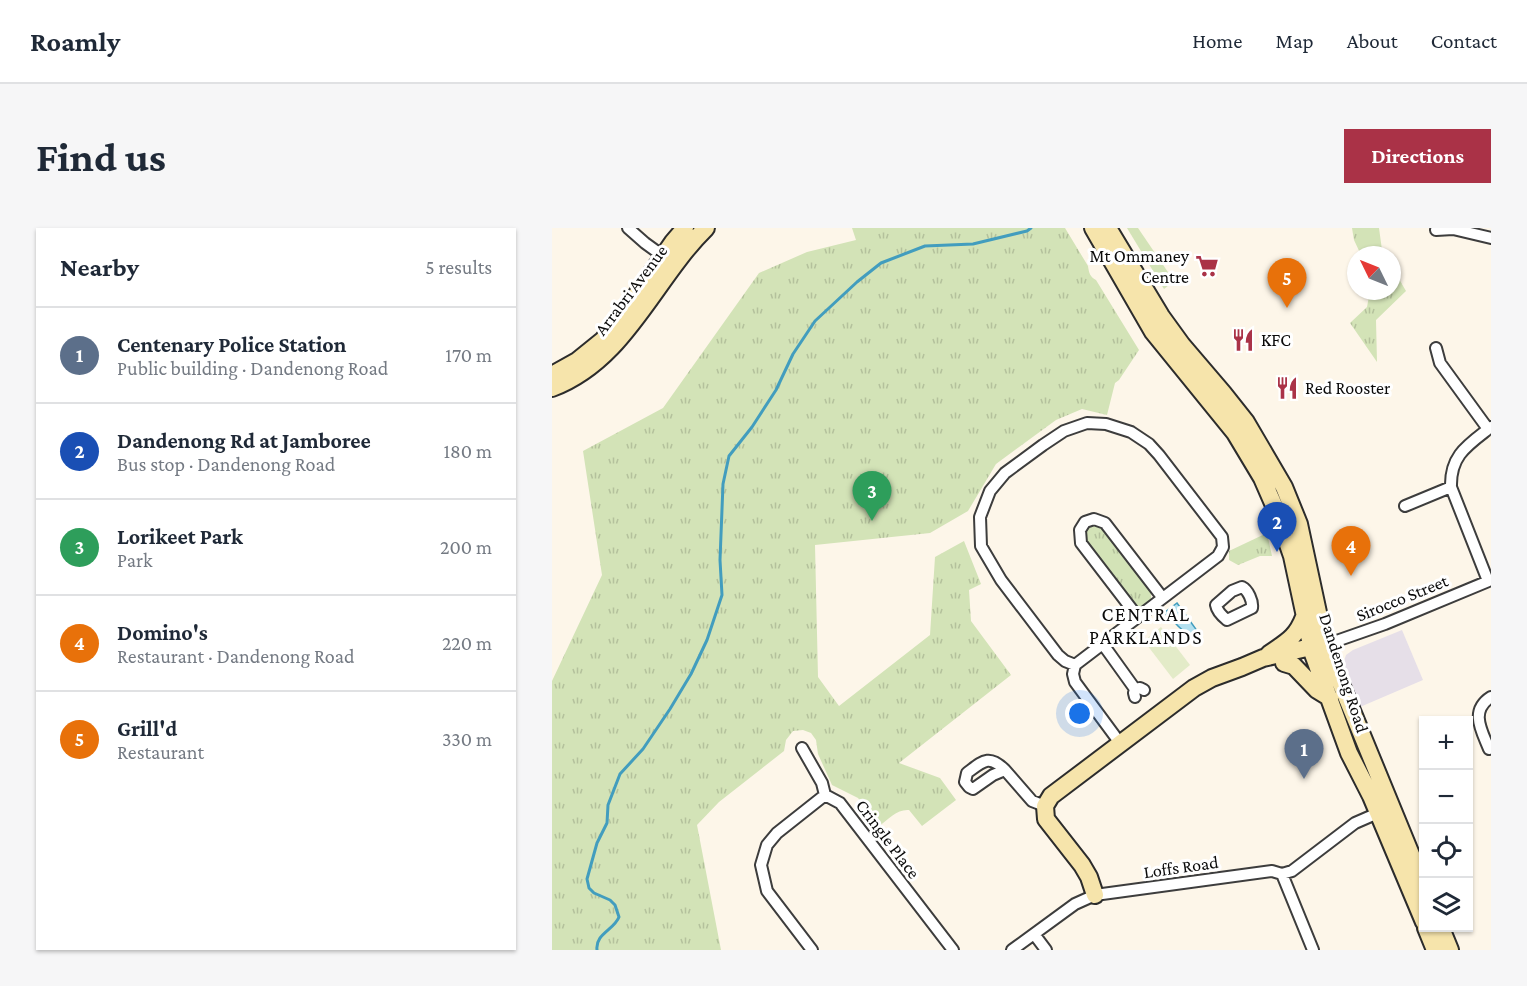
<!DOCTYPE html>
<meta charset="utf-8">
<style>
body{margin:0;font-family:"Crimson Pro",serif;background:#f6f6f7;color:#1f2937}
.controls{position:absolute;right:18px;bottom:18px;display:grid;overflow:hidden;border-radius:0px;box-shadow:0 2px 4px #0004}
.controls button{width:54px;height:54px;display:grid;place-items:center;padding:0;border:0;border-bottom:2px solid #e0e1e3;background:#fff;color:#1f2937;font:30px sans-serif}
.compass{position:absolute;left:795px;top:18px;width:54px;height:54px;border-radius:50%;background:#fff;box-shadow:0 2px 4px #0004;rotate:313deg}
.you{position:absolute;left:528px;top:486px;width:21px;height:21px;margin:-15px;border:4px solid #fff;border-radius:50%;background:#1a73e8;box-shadow:0 0 0 9px #1a73e833}
.badge{display:grid;place-items:center;width:39px;height:39px;border-radius:50%;background:#aa3247;color:#fff;font-size:20px;font-weight:700}
.pin{position:absolute;translate:-50% -50px;filter:drop-shadow(0 2px 3px #0008)}
.pin::after{content:'';position:absolute;top:32px;width:21px;height:18px;background:inherit;clip-path:polygon(0 0,100% 0,50% 100%)}
.list{margin:0;padding:0;list-style:none}
h2{display:flex;justify-content:space-between;align-items:center;height:78px;margin:0;padding:0 24px;font-size:26px}
h2 small{font-size:20px;font-weight:400;color:#747a83}
.list li{display:grid;grid-template-columns:39px 1fr auto;gap:18px;align-items:center;box-sizing:border-box;height:96px;padding:0 24px;border-top:2px solid #e0e1e3}
.list b{display:block;font-size:22px;white-space:nowrap}
.list p{margin:0;font-size:20px;white-space:nowrap;color:#747a83}
.list em{font-size:20px;font-style:normal;color:#747a83}
.icon{flex:none;width:33px;height:33px;fill:none;stroke:currentColor;stroke-width:2;stroke-linecap:round;stroke-linejoin:round}
.map{position:relative;flex:none;width:939px;height:722px;overflow:hidden;border-radius:0px}
header{display:flex;align-items:center;gap:36px;box-sizing:border-box;height:84px;padding:0 30px;background:#fff;border-bottom:2px solid #e0e1e3}
header strong{font-size:28px}
nav{display:flex;gap:33px;margin-inline-start:auto;font-size:21px}
.intro{display:flex;align-items:center;justify-content:space-between;box-sizing:border-box;height:144px;padding:0 36px}
h1{margin:0;font-size:42px}
.button{padding:15px 27px;border-radius:0px;background:#aa3247;color:#fff;font-size:21px;font-weight:700}
main{display:flex;gap:36px;padding:0 36px}
aside{flex:1;background:#fff;border-radius:0px;box-shadow:0 2px 4px #0004}
.map>svg:first-child{display:block}
.industrial{fill:#e6dfe8}
.grass{fill:url(#grass-tufts)}
.garden{fill:#d3e3b7}
.pitch{fill:#e3ebc8}
.water{fill:#b3e0ef;stroke:#429dbe;stroke-width:1.5}
.lines{fill:none;stroke-linecap:round;stroke-linejoin:round}
.stream{stroke:#429dbe;stroke-width:3}
.street-casing{stroke:#3d3d3d;stroke-width:14}
.secondary-casing{stroke:#2c2c2c;stroke-width:20}
.street{stroke:#fff;stroke-width:10}
.secondary{stroke:#f6e4ab;stroke-width:16}
.labels{text-anchor:middle;dominant-baseline:central;stroke-width:6;stroke-linejoin:round;paint-order:stroke}
.poi-label{font-size:18px;fill:#0a0a0a;stroke:#fff;text-anchor:start}
.street-label{font-size:18px;fill:#0a0a0a;stroke:#fff}
.neighbourhood-label{font-size:20px;letter-spacing:1.5px;fill:#0a0a0a;stroke:#fff}
</style>
<header>
<strong>Roamly</strong>
<nav><a>Home</a><a>Map</a><a>About</a><a>Contact</a></nav>
</header>
<div class="intro"><h1>Find us</h1><a class="button">Directions</a></div>
<main>
<aside>
<h2>Nearby<small>5 results</small></h2>
<ul class="list">
<li><span class="badge" style="background:#5c6f8a">1</span><div><b>Centenary Police Station</b><p>Public building · Dandenong Road</p></div><em>170 m</em></li>
<li><span class="badge" style="background:#1a4fb4">2</span><div><b>Dandenong Rd at Jamboree</b><p>Bus stop · Dandenong Road</p></div><em>180 m</em></li>
<li><span class="badge" style="background:#2e9e5b">3</span><div><b>Lorikeet Park</b><p>Park</p></div><em>200 m</em></li>
<li><span class="badge" style="background:#e8710a">4</span><div><b>Domino's</b><p>Restaurant · Dandenong Road</p></div><em>220 m</em></li>
<li><span class="badge" style="background:#e8710a">5</span><div><b>Grill'd</b><p>Restaurant</p></div><em>330 m</em></li>
</ul>
</aside>
<div class="map">
<svg width="939" height="722" viewBox="0 0 939 722">
<defs>
<pattern id="grass-tufts" width="24" height="20" patternUnits="userSpaceOnUse" patternTransform="scale(1.5)"><rect width="24" height="20" fill="#d3e3b7"/><path d="M3 7l-1-3M5 7V3M7 7l1-3M15 17l-1-3M17 17v-4M19 17l1-3" fill="none" stroke="#b4c19c"/></pattern>
</defs>
<rect width="100%" height="100%" fill="#fdf6e9"/>
<!-- industrial -->
<path class="industrial" d="M 850,402 L 871,452 L 808,479 L 792,438 L 792,433 L 794,427 L 801,422 Z"/>
<!-- grass -->
<path class="grass" d="M 300,0 L 513,0 L 536,38 C 537,45 538,49 544,52 L 587,122 L 567,152 L 563,155 L 555,187 L 530,181 L 504,192 L 444,236 L 416,283 L 378,305 L 263,317 L 266,449 L 287,478 L 378,407 L 383,329 L 412,313 L 429,356 L 417,362 L 419,393 L 459,447 L 347,535 L 388,550 L 404,572 L 370,598 L 357,582 C 345,581 337,591 327,598 L 306,570 L 280,557 L 266,526 L 264,512 L 259,505 L 251,502 L 241,503 L 234,512 L 232,523 L 167,574 L 145,597 L 169,722 L 0,722 L 0,453 L 50,347 L 31,223 L 111,180 L 207,45 L 255,24 L 304,12 Z
M 800,0 L 827,0 L 830,22 L 833,27 L 809,27 L 802,12 Z
M 840,39 L 854,63 L 824,92 L 825,134 L 798,95 L 815,79 L 818,63 L 840,63 Z
M 543,296 L 551,299 L 599,363 L 599,371 L 593,378 L 584,379 L 532,313 C 532,304 533,298 543,296 Z
M 715,305 L 720,328 L 708,328 L 686,337 L 677,332 L 677,323 Z"/>
<!-- garden -->
<path class="garden" d="M 575,0 L 586,0 L 622,53 L 612,61 Z"/>
<!-- pitch -->
<path class="pitch" d="M 609,399 L 638,437 L 621,451 L 592,413 Z"/>
<!-- water -->
<path class="water" d="M 625,375 L 646,404 L 642,407 C 624,402 625,393 612,385 Z"/>
<g class="lines">
<!-- stream -->
<path class="stream" d="M 45,722 C 43,706 62,702 67,689 L 63,677 L 58,672 L 42,665 L 37,660 L 35,651 L 45,615 L 55,595 L 56,577 L 68,546 L 91,521 L 118,481 L 139,446 L 155,412 L 170,367 L 168,332 L 171,256 L 177,228 L 200,199 L 224,162 L 241,126 L 263,93 L 305,54 L 329,35 L 373,18 L 421,16 L 475,3 L 479,0"/>
<!-- street casing -->
<g class="street-casing">
<path id="street" d="M 76,0 L 93,15 L 115,31
M 884,2 L 901,1 L 939,10
M 884,120 L 888,135 L 936,201
M 853,278 L 899,259
M 936,353 L 899,259 C 898,227 916,217 939,199
M 690,359 C 696,362 701,373 700,380 L 675,392 C 670,388 665,383 664,377 L 680,363 Z
M 585,388 L 529,315 L 528,302 L 533,294 L 542,291 L 553,295 L 610,369
M 550,415 L 583,461
M 773,417 L 833,396 L 939,352
M 523,437 L 666,328 L 671,319 L 670,309 L 607,227 L 597,216 L 579,204 L 554,196 L 535,195 L 512,203 L 491,217 L 453,245 L 438,263 L 428,289 L 429,318 L 449,352 L 506,427 L 513,433 L 523,437 L 521,446 L 523,454 L 568,515
M 583,469 L 582,465 L 583,461 L 588,460 L 592,462
M 250,520 L 270,555 L 273,567 L 288,575 L 401,722
M 937,521 C 930,503 917,483 939,469
M 453,542 C 437,526 431,533 415,545 L 413,554 L 417,559 L 421,561 L 441,547 L 453,542 L 480,573 L 493,578
M 730,646 L 761,722
M 482,706 L 494,722
M 260,722 L 215,663 L 209,637 L 215,617 L 225,605 L 273,567
M 460,722 L 523,676 L 543,667 L 720,643 L 730,646 L 740,643 L 803,595 L 826,585 L 829,582"/>
</g>
<!-- secondary casing -->
<g class="secondary-casing">
<path id="secondary" d="M 541,0 L 601,104 L 683,205 L 710,250 L 724,282 L 740,328 L 761,426 L 797,525 L 819,568 L 872,694
M 556,0 L 609,88 L 630,117 L 671,165 L 694,194 L 732,259 L 747,296 L 773,417 L 872,658
M 0,147 L 25,133 L 51,112 L 70,88 L 121,14 L 133,0
M 0,160 C 74,132 101,52 154,0
M 717,426 C 734,414 744,410 752,389
M 732,435 L 742,438 L 765,462 L 778,470
M 543,667 L 537,649 L 530,637 L 494,591 L 493,578 L 499,568 L 642,460 L 660,450 L 690,439 L 711,430 L 759,419 L 770,418
M 874,700 L 883,722
M 889,700 L 898,722"/>
</g>
<!-- street -->
<use href="#street" class="street"/>
<!-- secondary -->
<use href="#secondary" class="secondary"/>
</g>
<!-- icons -->
<defs>
<g id="supermarket-bare" transform="scale(1.8)"><path d="M-6-5.5h2.5l.6 2H6L4.5 2H-2.5L-4.4-4H-6ZM-1.5 3.2a1.3 1.3 0 1 0 .1 0ZM3 3.2a1.3 1.3 0 1 0 .1 0Z" fill="#aa3247" stroke="#fff" stroke-width="2.5" paint-order="stroke"/></g>
<g id="restaurant-bare" transform="scale(1.8)"><path d="M-5-6h1v4h1v-4h1v4h1v-4h1v5L-1.5 .5V6h-2V.5L-5-1ZM5-6V6H3V1.5H1.5Q1.5-4 5-6Z" fill="#aa3247" stroke="#fff" stroke-width="2.5" paint-order="stroke"/></g>
</defs>
<g fill-rule="evenodd">
<use href="#supermarket-bare" x="655" y="38"/>
<use href="#restaurant-bare" x="691" y="112"/>
<use href="#restaurant-bare" x="735" y="160"/>
</g>
<g class="labels">
<!-- poi labels -->
<g class="poi-label">
<text x="637" y="28" text-anchor="end">Mt Ommaney<tspan x="637" dy="21">Centre</tspan></text>
<text x="709" y="112">KFC</text>
<text x="753" y="160">Red Rooster</text>
</g>
<!-- street labels -->
<g class="street-label">
<text transform="translate(79 62) rotate(-53)">Arrabri Avenue</text>
<text transform="translate(850 370) rotate(-22)">Sirocco Street</text>
<text transform="translate(792 445) rotate(72)">Dandenong Road</text>
<text transform="translate(336 611) rotate(53)">Cringle Place</text>
<text transform="translate(629 639) rotate(-8)">Loffs Road</text>
</g>
<!-- neighbourhood labels -->
<g class="neighbourhood-label">
<text x="594" y="386">CENTRAL<tspan x="594" dy="23">PARKLANDS</tspan></text>
</g>
</g>
</svg>
<div class="controls">
<button>+</button>
<button>−</button>
<button><svg class="icon" aria-label="locate" viewBox="0 0 24 24"><circle cx="12" cy="12" r="6"/><path d="M12 2v4M12 18v4M2 12h4M18 12h4"/></svg></button>
<button><svg class="icon" aria-label="layers" viewBox="0 0 24 24"><path d="M12 4l9 5-9 5-9-5zM3 14l9 5 9-5"/></svg></button>
</div>
<svg class="compass" viewBox="-18 -18 36 36"><path d="M0-13l5 13h-10z" fill="#e53935"/><path d="M0 13l5-13h-10z" fill="#747a83"/></svg>
<div class="you"></div>
<div class="pin badge" style="left:752px;top:551px;background:#5c6f8a">1</div>
<div class="pin badge" style="left:725px;top:324px;background:#1a4fb4">2</div>
<div class="pin badge" style="left:320px;top:293px;background:#2e9e5b">3</div>
<div class="pin badge" style="left:799px;top:348px;background:#e8710a">4</div>
<div class="pin badge" style="left:735px;top:80px;background:#e8710a">5</div>
</div>
</main>
